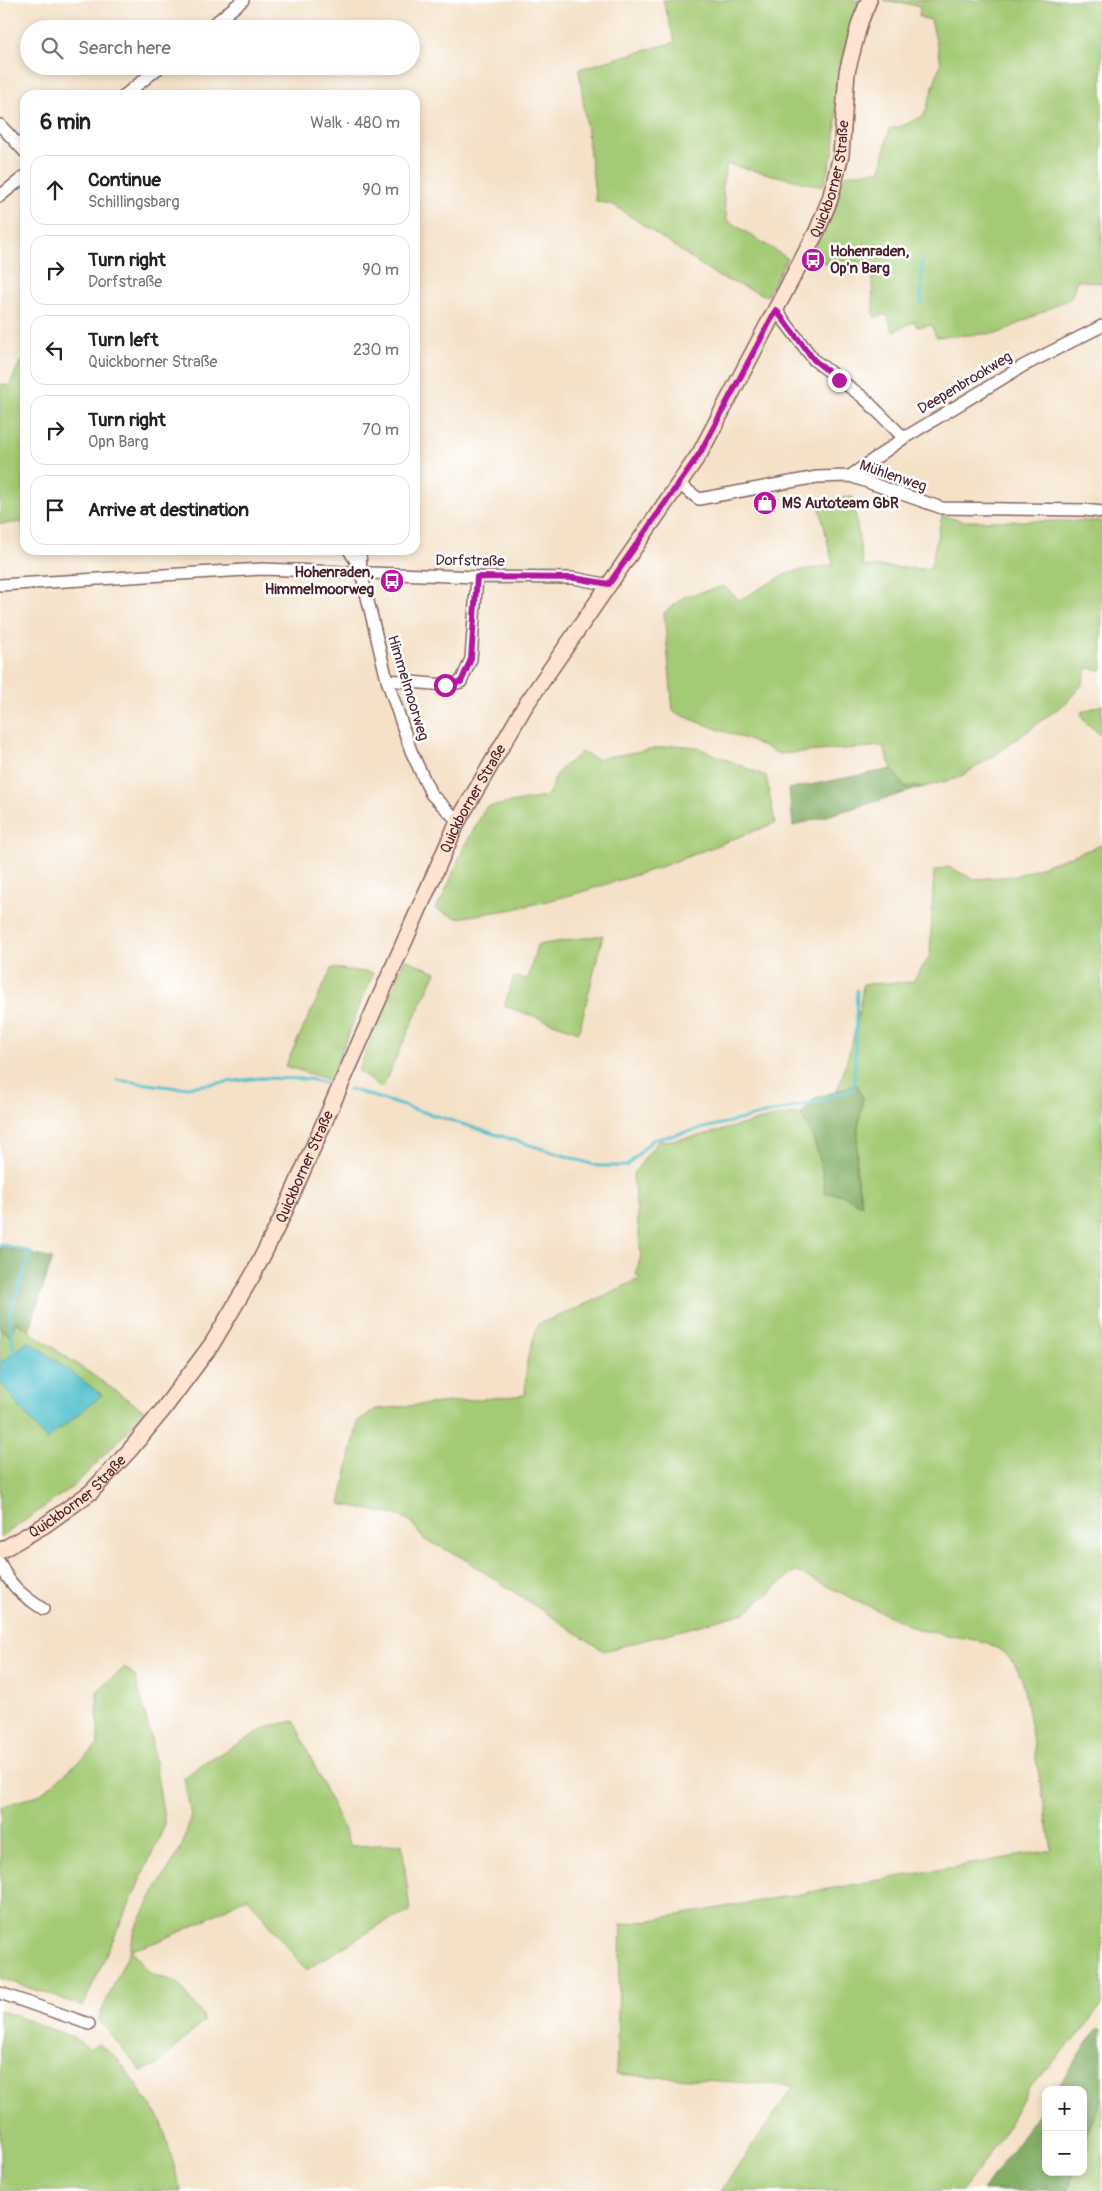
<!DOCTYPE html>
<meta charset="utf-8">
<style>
body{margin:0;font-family:Pangolin,sans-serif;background:#f6f6f6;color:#222}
.controls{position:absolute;right:15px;bottom:15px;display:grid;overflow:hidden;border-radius:10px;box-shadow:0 2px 8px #0003}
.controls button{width:45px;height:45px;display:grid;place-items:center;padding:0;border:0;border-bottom:1px solid #e0e0e0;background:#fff;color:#222;font:25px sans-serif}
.stop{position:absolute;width:15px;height:15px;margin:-11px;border:4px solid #b5179e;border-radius:50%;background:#fff}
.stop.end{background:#b5179e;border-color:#fff;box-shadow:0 1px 5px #0008}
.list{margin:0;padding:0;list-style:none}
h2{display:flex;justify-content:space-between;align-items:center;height:65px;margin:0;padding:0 20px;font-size:21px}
h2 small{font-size:16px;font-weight:400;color:#767676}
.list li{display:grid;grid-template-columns:32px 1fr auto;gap:15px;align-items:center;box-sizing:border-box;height:70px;margin:0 10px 10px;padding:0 10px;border:1px solid #e0e0e0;border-radius:15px}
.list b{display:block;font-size:19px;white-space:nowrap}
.list p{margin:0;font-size:16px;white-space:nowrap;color:#767676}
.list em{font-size:16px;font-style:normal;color:#767676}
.icon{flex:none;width:28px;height:28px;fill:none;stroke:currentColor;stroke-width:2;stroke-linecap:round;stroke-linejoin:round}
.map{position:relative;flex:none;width:1102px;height:2191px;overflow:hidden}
.search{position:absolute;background:#fff;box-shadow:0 2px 8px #0003;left:20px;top:20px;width:400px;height:55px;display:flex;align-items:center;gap:12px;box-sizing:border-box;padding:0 18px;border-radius:28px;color:#767676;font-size:19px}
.panel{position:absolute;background:#fff;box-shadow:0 2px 8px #0003;left:20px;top:90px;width:400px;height:465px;border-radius:15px}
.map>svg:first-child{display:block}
.green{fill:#a4ca74;stroke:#777450}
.forest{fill:#83ae66;stroke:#666648}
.water{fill:#54c1cd;stroke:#4f707c}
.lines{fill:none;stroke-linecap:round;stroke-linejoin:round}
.stream{stroke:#54c1cd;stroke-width:3}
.street-casing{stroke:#866362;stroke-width:14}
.secondary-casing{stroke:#866362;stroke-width:18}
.street{stroke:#fff;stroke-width:11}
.secondary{stroke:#fee3d1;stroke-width:15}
.route{stroke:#b5179e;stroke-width:6}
.labels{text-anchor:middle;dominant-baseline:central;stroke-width:5;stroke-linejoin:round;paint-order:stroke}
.street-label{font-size:15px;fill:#4a1f2b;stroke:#fff}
.poi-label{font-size:15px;font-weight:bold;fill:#4a1f2b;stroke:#fff;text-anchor:start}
</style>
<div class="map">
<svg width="1102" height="2191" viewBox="0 0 1102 2191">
<rect width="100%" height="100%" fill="#fff"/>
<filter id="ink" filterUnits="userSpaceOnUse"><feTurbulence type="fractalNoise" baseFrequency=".02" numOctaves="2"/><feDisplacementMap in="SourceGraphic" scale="10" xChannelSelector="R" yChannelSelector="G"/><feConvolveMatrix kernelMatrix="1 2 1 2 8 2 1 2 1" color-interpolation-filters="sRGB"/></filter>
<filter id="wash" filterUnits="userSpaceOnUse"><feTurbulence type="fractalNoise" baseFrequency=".0096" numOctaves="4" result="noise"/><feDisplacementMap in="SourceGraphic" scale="20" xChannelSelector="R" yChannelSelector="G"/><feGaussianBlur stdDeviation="1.12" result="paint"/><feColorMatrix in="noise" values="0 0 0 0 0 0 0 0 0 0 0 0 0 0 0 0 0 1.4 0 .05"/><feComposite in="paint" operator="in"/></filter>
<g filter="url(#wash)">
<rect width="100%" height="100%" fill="#f4e1c7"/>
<!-- green -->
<path class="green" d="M 663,0 L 861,0 L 840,67 L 834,150 L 823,187 L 727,164 L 722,186 L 727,220 L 787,258 L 767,296 L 719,277 L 614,205 L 596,201 L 579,69 L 675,42 Z
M 883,0 L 1102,0 L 1102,283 L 1077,280 L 1071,298 L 999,333 L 936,337 L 932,325 L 917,327 L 915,321 L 893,332 L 887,315 L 874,317 L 871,266 L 849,274 L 810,256 L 832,212 L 844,175 L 881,170 L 889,129 L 900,127 L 924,116 L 941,62 L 931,20 L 919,17 L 920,6 Z
M 20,362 L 25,363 L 25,522 L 0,524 L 0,390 L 2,384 L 9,386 Z
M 853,497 L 863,566 L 930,569 L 942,516 L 964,521 L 1102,521 L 1102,670 L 1087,668 L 1082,685 L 1068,701 L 994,756 L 958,778 L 924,787 L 905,787 L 893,771 L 883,746 L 779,754 C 746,736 707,728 673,711 L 664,613 L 684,597 L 724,586 L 739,600 L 790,572 L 833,565 L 818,500 Z
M 1102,705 L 1102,736 L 1084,721 L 1081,712 Z
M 676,745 L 696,747 L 766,776 L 775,823 L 658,868 L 575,894 L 514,909 L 457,918 L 435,909 L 443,897 L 462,851 L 486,807 L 545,797 C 555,788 552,779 559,771 C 565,764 575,760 581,752 L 596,759 Z
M 1102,845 L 1102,2004 L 1081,2032 L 1028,2089 L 1003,2135 L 962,2191 L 721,2191 L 794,2086 L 616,2074 L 621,1925 L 1052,1850 L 1022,1679 L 1015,1665 L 1004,1652 L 986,1642 L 919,1630 L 795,1571 L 745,1613 L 604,1651 L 458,1555 L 425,1540 L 409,1520 L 396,1515 L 340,1504 L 358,1421 L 376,1409 L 525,1395 L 527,1360 L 538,1324 L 569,1312 L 641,1278 L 636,1275 L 641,1255 L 633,1174 L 658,1141 C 706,1140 752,1117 801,1114 C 817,1142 822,1161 825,1193 L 839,1194 L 862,1204 L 856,1173 L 858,1127 L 863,1099 L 857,1085 L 837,1091 C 849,1056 859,1021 863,984 L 912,982 L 930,956 L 934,871 L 948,867 L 974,879 L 1015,876 Z
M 603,935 L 579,1032 L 504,1006 L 514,977 L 528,979 L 537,945 Z
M 405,959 L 436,972 L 382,1088 L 358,1071 Z
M 332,968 L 373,973 L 330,1080 L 285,1066 Z
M 0,1247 L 52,1259 L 29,1331 L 146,1412 L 75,1485 L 0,1538 Z
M 125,1667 L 135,1676 L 151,1738 L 165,1825 L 83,2006 L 0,1978 L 0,1807 L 41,1794 L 98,1745 L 97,1691 Z
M 294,1721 L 351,1846 L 402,1844 L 410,1911 L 383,1923 L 306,1970 L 247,1897 C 208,1918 175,1938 131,1950 L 151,1974 L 177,1982 L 203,2015 L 203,2022 L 156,2066 L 141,2071 L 98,2019 L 130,1950 L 135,1930 L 151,1898 L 182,1846 L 191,1816 L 184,1778 L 205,1762 L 270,1726 Z
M 0,2010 L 75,2038 L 89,2049 L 98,2044 L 119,2060 L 162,2123 L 181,2191 L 0,2191 Z
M 1102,2097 L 1102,2191 L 1068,2191 L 1073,2172 L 1083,2172 L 1083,2143 Z"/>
<!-- forest -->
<path class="forest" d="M 892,769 L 905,787 L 924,787 L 793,826 L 789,789 Z
M 857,1085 L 863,1099 L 858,1127 L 856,1173 L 862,1205 L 839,1194 L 825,1193 C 823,1164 815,1139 801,1114 L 815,1098 Z
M 0,1247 L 52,1259 L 29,1331 L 16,1322 L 10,1336 L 0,1329 Z
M 1098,2028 L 1102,2029 L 1102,2097 L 1083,2143 L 1083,2090 L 1055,2090 Z
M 1046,2102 L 1046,2172 L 1073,2172 L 1068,2191 L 983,2191 Z"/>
<!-- water -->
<path class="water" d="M 29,1341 L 102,1395 L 46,1440 L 0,1382 L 0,1363 Z"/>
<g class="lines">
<!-- stream -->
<path class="stream" d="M 921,303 L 922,262
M 117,1080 L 178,1088 L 260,1078 L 309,1079 L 330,1084
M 349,1089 L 598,1166 L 627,1166 L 652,1140 L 817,1102 L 854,1088 L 857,990
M 0,1244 L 31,1252 L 9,1315 L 14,1354"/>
</g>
</g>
<g filter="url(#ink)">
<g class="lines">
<!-- street casing -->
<g class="street-casing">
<path id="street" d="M 208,29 L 243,0
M 125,95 L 161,66
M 0,125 L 25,152
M 0,196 L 25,176
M 776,310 L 814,360 L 864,398 L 904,438
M 850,476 L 904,438 L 1023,366 L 1102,326
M 680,485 L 699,499 L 817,477 L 850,476 L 942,508 L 1084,510 L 1102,512
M 349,550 L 359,566
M 360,550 L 361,572 L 387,680 L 411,751 L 431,794 L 458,821
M 0,585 L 262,569 L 477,577 L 574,578 L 609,585
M 387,680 L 445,685 L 461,682 L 471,659 L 477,577
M 0,1563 C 9,1585 23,1596 43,1609
M 0,1993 L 89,2024"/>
</g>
<!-- secondary casing -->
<g class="secondary-casing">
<g id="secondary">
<path id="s1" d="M 0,1551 L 45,1525 L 91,1492 L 129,1451 L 162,1411 L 212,1344 L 254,1273 L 283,1215 L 458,821 L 525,706 L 700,453 L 817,231 L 830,199 L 841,155 L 847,72 L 860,22 L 869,0"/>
</g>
</g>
<!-- street -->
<use href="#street" class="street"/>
<!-- secondary -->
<use href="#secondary" class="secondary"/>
</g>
</g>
<g class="lines" filter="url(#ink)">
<!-- route -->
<path class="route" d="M 445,685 L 461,682 L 471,659 L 477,577 L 574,578 L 609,584 L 700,453 L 776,310 L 814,360 L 839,380"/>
</g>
<!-- icons -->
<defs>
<g id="bus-disc" transform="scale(1.25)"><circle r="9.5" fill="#b5179e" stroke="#fff"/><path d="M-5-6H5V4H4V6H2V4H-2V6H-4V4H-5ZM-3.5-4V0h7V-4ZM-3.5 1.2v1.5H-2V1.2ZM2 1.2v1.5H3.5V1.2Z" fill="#fff"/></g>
<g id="shop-disc" transform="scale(1.25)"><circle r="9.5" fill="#b5179e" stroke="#fff"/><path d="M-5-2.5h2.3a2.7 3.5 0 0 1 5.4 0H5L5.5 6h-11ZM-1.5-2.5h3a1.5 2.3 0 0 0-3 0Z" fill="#fff"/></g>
</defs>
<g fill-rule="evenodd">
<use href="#bus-disc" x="813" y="260"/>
<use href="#shop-disc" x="765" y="503"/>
<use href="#bus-disc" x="392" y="581"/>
</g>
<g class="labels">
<!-- street labels -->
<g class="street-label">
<text stroke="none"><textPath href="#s1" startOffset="1624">Quickborner Straße</textPath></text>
<text transform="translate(965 383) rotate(-31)">Deepenbrookweg</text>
<text transform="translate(893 476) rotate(19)">Mühlenweg</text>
<text transform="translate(470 561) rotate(1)">Dorfstraße</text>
<text transform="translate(408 688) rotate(73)">Himmelmoorweg</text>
<text stroke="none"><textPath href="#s1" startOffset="905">Quickborner Straße</textPath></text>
<text stroke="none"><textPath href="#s1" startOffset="500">Quickborner Straße</textPath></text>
<text stroke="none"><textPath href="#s1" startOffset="95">Quickborner Straße</textPath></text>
</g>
<!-- poi labels -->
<g class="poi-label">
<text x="830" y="251">Hohenraden,<tspan x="830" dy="17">Op'n Barg</tspan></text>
<text x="782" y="503">MS Autoteam GbR</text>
<text x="374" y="572" text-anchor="end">Hohenraden,<tspan x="374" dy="17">Himmelmoorweg</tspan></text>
</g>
</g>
</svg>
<div class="controls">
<button>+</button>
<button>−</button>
</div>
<div class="stop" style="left:445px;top:685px"></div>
<div class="stop end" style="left:839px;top:380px"></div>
<div class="search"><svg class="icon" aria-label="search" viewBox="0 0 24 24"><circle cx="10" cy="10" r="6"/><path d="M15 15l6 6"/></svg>Search here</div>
<section class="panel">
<h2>6 min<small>Walk · 480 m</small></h2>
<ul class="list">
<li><svg class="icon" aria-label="ahead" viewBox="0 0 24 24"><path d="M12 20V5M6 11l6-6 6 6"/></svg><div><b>Continue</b><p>Schillingsbarg</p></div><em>90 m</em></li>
<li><svg class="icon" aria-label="right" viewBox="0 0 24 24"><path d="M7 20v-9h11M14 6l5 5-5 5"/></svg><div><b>Turn right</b><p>Dorfstraße</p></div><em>90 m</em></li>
<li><svg class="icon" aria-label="left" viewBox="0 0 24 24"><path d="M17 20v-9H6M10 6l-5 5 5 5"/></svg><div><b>Turn left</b><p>Quickborner Straße</p></div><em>230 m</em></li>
<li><svg class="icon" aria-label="right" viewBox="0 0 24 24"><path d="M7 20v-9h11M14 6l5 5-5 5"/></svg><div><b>Turn right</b><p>Opn Barg</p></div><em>70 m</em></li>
<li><svg class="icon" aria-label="arrive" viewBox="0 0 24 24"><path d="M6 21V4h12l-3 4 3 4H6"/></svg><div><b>Arrive at destination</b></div></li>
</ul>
</section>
</div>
